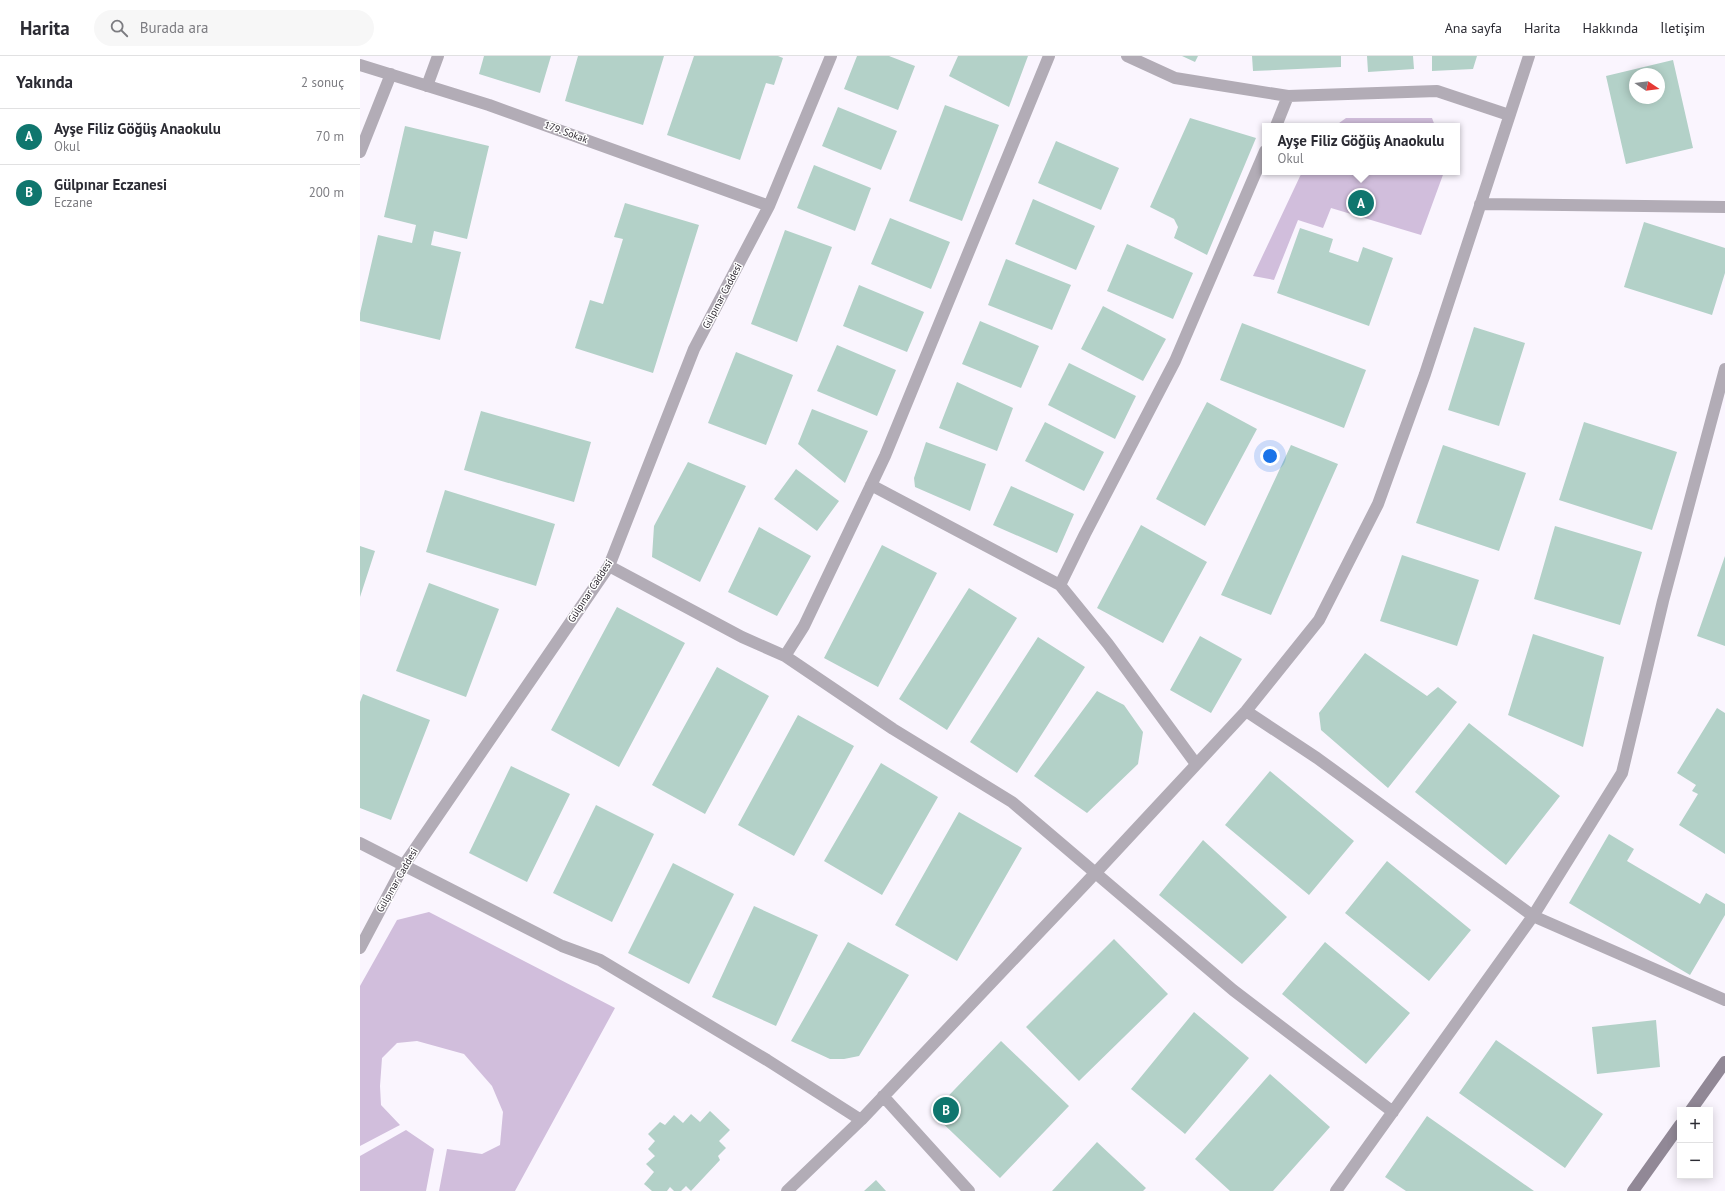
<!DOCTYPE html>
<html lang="tr">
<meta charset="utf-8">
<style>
body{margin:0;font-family:"PT Sans",sans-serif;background:#f7f7f7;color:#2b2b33}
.controls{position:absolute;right:12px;bottom:12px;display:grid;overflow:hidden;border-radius:0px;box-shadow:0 2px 10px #0003}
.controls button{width:36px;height:36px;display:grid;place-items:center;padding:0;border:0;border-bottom:1px solid #e1e1e2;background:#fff;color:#2b2b33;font:20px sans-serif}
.compass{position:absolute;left:1269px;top:12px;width:36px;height:36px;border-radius:50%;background:#fff;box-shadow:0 2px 10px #0003;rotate:103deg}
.you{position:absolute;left:910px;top:400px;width:14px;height:14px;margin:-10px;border:3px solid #fff;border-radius:50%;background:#1a73e8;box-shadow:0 0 0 6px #1a73e833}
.badge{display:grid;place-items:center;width:26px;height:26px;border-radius:50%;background:#0f766e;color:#fff;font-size:13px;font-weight:700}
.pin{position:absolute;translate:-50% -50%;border:2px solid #fff;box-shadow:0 1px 4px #0006}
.popup{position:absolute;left:902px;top:67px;width:198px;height:52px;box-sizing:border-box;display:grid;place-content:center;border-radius:0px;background:#fff;filter:drop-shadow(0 1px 3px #0005);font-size:13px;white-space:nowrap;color:#7c7c81}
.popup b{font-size:15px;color:#2b2b33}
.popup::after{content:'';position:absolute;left:50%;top:100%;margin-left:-8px;border:8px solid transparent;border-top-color:#fff}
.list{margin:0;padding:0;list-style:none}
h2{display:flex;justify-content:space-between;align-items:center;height:52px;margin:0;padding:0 16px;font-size:17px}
h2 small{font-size:13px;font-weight:400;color:#7c7c81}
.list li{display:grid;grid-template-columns:26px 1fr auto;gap:12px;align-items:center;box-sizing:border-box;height:56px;padding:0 16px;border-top:1px solid #e1e1e2}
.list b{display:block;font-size:15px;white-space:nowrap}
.list p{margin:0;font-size:13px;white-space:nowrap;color:#7c7c81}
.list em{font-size:13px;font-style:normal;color:#7c7c81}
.icon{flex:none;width:22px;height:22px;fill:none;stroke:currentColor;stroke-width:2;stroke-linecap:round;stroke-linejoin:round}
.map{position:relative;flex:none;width:1365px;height:1135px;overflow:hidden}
header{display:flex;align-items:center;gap:24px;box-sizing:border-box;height:56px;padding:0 20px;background:#fff;border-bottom:1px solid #e1e1e2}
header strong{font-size:19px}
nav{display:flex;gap:22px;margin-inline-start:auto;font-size:14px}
.search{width:280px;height:36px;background:#f7f7f7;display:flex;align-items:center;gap:10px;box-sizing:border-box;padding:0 14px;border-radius:22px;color:#7c7c81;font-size:15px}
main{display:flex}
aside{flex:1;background:#fff}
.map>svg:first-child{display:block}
.green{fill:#d1bedc}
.building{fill:#b3d1c8;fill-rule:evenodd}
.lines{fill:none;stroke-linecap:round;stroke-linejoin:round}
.street{stroke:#b2acb6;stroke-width:12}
.secondary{stroke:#918896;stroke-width:12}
.labels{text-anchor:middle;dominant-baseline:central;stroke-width:3;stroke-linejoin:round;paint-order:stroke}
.street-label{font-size:10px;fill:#2d2830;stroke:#fff}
</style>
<header>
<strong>Harita</strong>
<div class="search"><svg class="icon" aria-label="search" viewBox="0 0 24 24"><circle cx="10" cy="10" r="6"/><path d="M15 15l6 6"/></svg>Burada ara</div>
<nav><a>Ana sayfa</a><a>Harita</a><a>Hakkında</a><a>İletişim</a></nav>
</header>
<main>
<aside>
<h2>Yakında<small>2 sonuç</small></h2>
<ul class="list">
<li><span class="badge">A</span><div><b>Ayşe Filiz Göğüş Anaokulu</b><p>Okul</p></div><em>70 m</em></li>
<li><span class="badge">B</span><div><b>Gülpınar Eczanesi</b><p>Eczane</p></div><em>200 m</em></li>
</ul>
</aside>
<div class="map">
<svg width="1365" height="1135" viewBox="0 0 1365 1135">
<rect width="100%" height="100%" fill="#faf5fe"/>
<!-- green -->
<path class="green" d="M 986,62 L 1072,62 L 1075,70 L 975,70 Z
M 942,116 L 1084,116 L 1061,179 L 971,152 L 963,172 L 938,164 L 914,224 L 893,220 Z
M 69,856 L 255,952 L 155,1135 L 79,1135 L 87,1093 L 122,1098 L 140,1089 L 143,1056 L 132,1030 L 104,998 L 57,985 L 37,987 L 22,1002 L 20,1030 L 21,1049 L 40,1069 L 0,1090 L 0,930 L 37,864 Z
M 46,1074 L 74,1093 L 66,1135 L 0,1135 L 0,1100 Z"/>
<!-- building -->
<path class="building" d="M 124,0 L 191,0 L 180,37 L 119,18 Z
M 218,0 L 304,0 L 283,69 L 205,45 Z
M 334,0 L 418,0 L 423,2 L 414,29 L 406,27 L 380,104 L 307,79 Z
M 497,0 L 529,0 L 555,10 L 538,54 L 484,33 Z
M 598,0 L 668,0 L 649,51 L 589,20 Z
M 822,0 L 838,0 L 835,6 Z
M 892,0 L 981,0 L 981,11 L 893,15 Z
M 1007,0 L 1053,0 L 1054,13 L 1008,16 Z
M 1072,0 L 1117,0 L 1113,13 L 1072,15 Z
M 1313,4 L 1333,92 L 1266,108 L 1246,20 ZM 1275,18 L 1299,18 L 1299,42 L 1275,42 Z
M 585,49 L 639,69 L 602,165 L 549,145 Z
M 478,51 L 537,75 L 521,114 L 462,90 Z
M 830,62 L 896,82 L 847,199 L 814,182 L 818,171 L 814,163 L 790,151 Z
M 45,70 L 129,90 L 107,183 L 74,175 L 71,189 L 101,196 L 80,284 L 0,265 L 0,257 L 18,179 L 52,187 L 56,169 L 24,161 Z
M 696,85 L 759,112 L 741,154 L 678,127 Z
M 454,109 L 511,132 L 495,175 L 437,152 Z
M 673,143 L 735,170 L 716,214 L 655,188 Z
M 265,147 L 339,169 L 293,317 L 215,292 L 230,244 L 243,248 L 263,183 L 254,181 Z
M 530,162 L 590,186 L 571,233 L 511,208 Z
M 1284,166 L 1365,192 L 1365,217 L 1352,259 L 1264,231 Z
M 940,172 L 973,183 L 969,196 L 998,206 L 1003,191 L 1033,202 L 1009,270 L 917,237 Z
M 425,174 L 472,191 L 437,286 L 391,268 Z
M 767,188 L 833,217 L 813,263 L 747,235 Z
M 646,203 L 711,229 L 692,274 L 628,249 Z
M 499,229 L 564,256 L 547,296 L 483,270 Z
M 743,250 L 806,283 L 783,325 L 721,293 Z
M 620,265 L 679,290 L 661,332 L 602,308 Z
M 882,267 L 1006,314 L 984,372 L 860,324 Z
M 1114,271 L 1165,287 L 1139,370 L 1088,354 Z
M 477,289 L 536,314 L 517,360 L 457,335 Z
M 376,296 L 433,319 L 406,389 L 348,367 Z
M 709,307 L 776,340 L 755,383 L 688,349 Z
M 597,326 L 653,352 L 637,395 L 579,372 Z
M 847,346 L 897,373 L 845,470 L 796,443 Z
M 452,353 L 508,375 L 485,427 L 438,388 Z
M 121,355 L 231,386 L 214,446 L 104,414 Z
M 685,366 L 744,396 L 724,435 L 665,405 Z
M 1224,366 L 1317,396 L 1292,474 L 1199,444 Z
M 566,386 L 626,408 L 610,455 L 555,431 L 554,422 Z
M 931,389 L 978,408 L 911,559 L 861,539 Z
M 1083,389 L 1166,417 L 1139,495 L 1056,467 Z
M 328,406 L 386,430 L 340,526 L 292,501 L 294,470 Z
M 436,413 L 479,445 L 457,475 L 414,443 Z
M 651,430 L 714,458 L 697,497 L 633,469 Z
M 85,434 L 195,468 L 176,530 L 66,496 Z
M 781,469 L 847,506 L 803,587 L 737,552 Z
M 1195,470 L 1282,496 L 1260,569 L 1174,543 Z
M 399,471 L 451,500 L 417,560 L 368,536 Z
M 522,489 L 577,517 L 518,631 L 464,602 Z
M 0,490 L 15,495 L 0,541 Z
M 1042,499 L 1119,524 L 1097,590 L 1020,565 Z
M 1365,500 L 1365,590 L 1337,580 Z
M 69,527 L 139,553 L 106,641 L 36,615 Z
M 609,532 L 657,562 L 587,674 L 539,643 Z
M 257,551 L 325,587 L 259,711 L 191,674 Z
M 1173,578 L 1244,601 L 1223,691 L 1148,659 Z
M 840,580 L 882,603 L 851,657 L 810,634 Z
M 678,581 L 725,611 L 657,717 L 610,686 Z
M 1005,597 L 1067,640 L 1078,631 L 1097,646 L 1028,732 L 961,674 L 959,657 Z
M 357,611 L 409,640 L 345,758 L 292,729 Z
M 737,635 L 764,649 L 783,676 L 778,708 L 727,757 L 674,720 Z
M 3,638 L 70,664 L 31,764 L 0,752 L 0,646 Z
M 1357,652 L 1365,657 L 1365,798 L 1319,769 L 1338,738 L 1332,735 L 1336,729 L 1317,717 Z
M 438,659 L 494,690 L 434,800 L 378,769 Z
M 1109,667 L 1200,740 L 1146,809 L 1055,736 Z
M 521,707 L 578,741 L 522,839 L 464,805 Z
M 151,710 L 210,738 L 167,826 L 109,797 Z
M 910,715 L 994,785 L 949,839 L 865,769 Z
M 236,749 L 294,778 L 252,866 L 193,837 Z
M 599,756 L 662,792 L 597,905 L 535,869 Z
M 1249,778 L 1274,793 L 1267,805 L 1340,848 L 1346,837 L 1365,848 L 1365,859 L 1330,919 L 1209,847 Z
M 843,784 L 927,861 L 882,908 L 799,839 Z
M 1027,805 L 1111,874 L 1069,925 L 985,857 Z
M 313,807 L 374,838 L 329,928 L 268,897 Z
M 394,850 L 458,879 L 416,970 L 352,941 Z
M 754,883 L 808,938 L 719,1025 L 666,971 Z
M 488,886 L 549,919 L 499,1000 L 484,1003 L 470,1003 L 431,985 Z
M 965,886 L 1050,957 L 1006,1008 L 922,938 Z
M 834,956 L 889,1002 L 825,1078 L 771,1033 Z
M 1296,964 L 1300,1011 L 1237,1018 L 1232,971 Z
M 1136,984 L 1243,1058 L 1205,1112 L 1099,1037 Z
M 641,985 L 709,1050 L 640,1122 L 572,1057 Z
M 910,1018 L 970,1071 L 913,1135 L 870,1135 L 835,1103 Z
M 350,1055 L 370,1074 L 359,1085 L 366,1092 L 358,1100 L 360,1104 L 331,1135 L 326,1130 L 321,1135 L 314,1135 L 310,1131 L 307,1135 L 292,1135 L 284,1128 L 294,1116 L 286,1108 L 295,1100 L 288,1093 L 295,1085 L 288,1078 L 300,1066 L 305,1069 L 314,1059 L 323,1067 L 331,1058 L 340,1066 Z
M 1067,1060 L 1174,1135 L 1046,1135 L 1025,1121 Z
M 737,1086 L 786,1132 L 783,1135 L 692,1135 Z
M 516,1124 L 526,1135 L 504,1135 Z"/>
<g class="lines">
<!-- street -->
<path class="street" d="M 767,0 L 815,22 L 928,40 L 1077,35 L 1149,59
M 0,9 L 129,49 L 409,150
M 67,30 L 78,0
M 916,70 L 928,40
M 0,96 L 31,18
M 1120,148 L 1365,151
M 511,429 L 700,529 L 748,588 L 836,708
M 249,510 L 382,581 L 425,600 L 533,673 L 652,746 L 873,934 L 1033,1056
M 700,529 L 725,478 L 815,305 L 905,95
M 425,600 L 444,570 L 525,400 L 689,0
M 886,655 L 957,702 L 1173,860 L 1365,944
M 0,787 L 202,890 L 240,904 L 407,1004 L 501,1064
M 0,892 L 44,809 L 249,510 L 334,293 L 409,150 L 471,0
M 523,1040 L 609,1135
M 427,1135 L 501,1064 L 726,827 L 886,655 L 959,564 L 1018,448 L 1065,318 L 1169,0
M 976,1135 L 1173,860 L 1262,717 L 1303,545 L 1365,313"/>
<!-- secondary -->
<path class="secondary" d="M 1331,1054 L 1365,1006
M 1273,1135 L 1320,1069"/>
</g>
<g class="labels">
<!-- street labels -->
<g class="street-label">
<text transform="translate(206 76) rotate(20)">179. Sokak</text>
<text transform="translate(362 240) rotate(-62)">Gülpınar Caddesi</text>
<text transform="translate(230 535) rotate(-57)">Gülpınar Caddesi</text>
<text transform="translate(37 824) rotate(-60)">Gülpınar Caddesi</text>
</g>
</g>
</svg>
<div class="controls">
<button>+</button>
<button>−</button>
</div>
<svg class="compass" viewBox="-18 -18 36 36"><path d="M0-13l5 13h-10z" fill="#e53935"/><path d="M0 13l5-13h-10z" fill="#7c7c81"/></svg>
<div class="you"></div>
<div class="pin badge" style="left:1001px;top:147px">A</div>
<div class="popup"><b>Ayşe Filiz Göğüş Anaokulu</b>Okul</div>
<div class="pin badge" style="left:586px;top:1054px">B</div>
</div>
</main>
